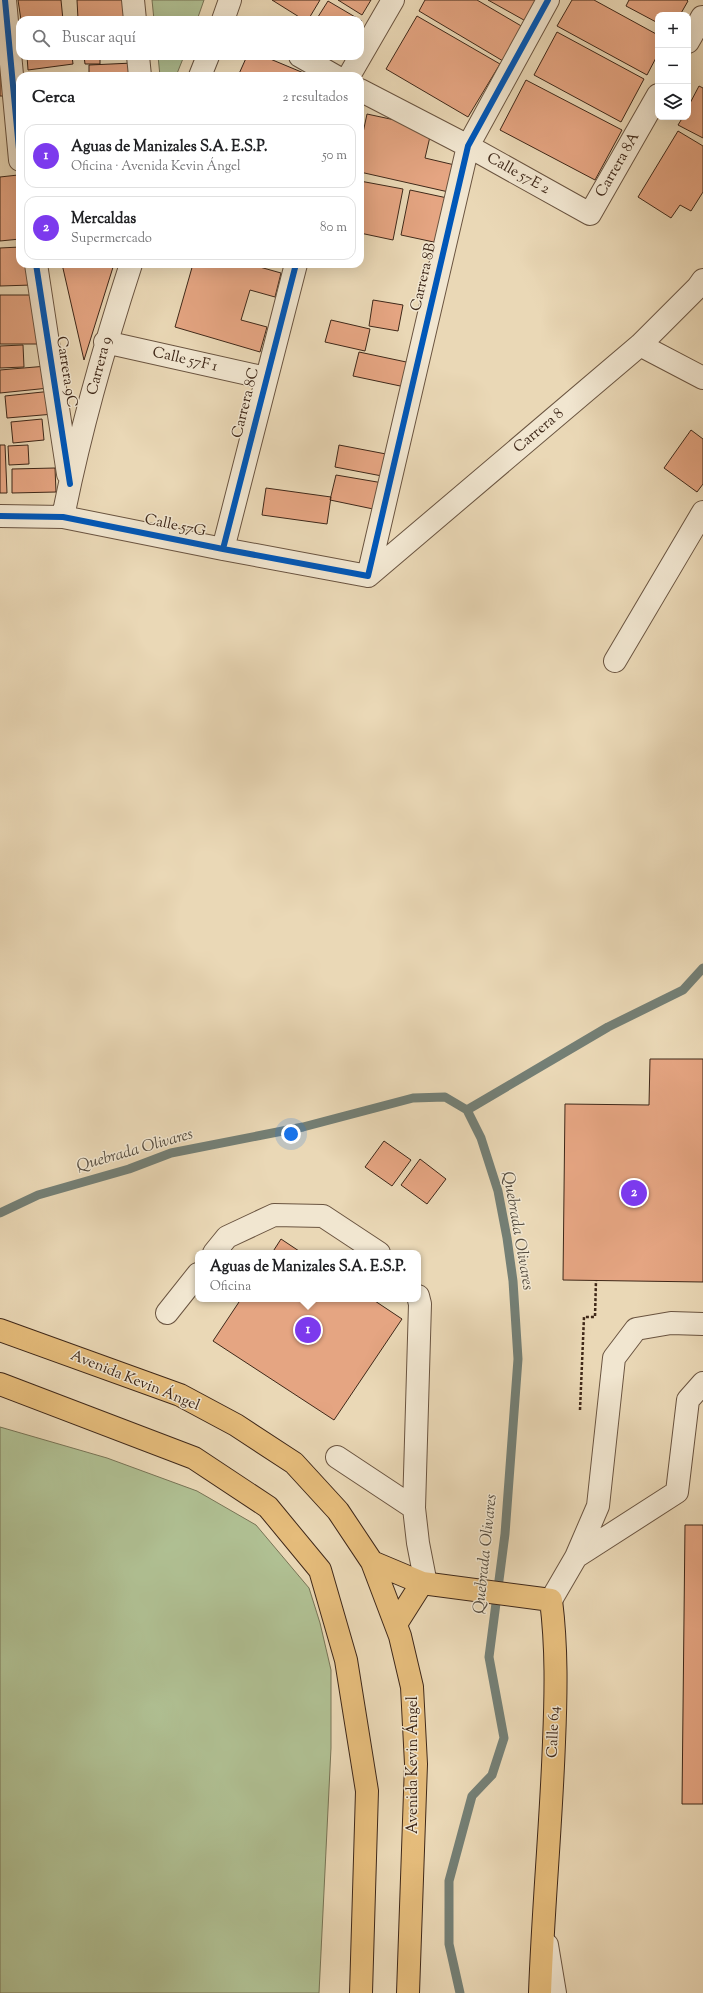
<!DOCTYPE html>
<html lang="es">
<meta charset="utf-8">
<style>
body{margin:0;font-family:"Sorts Mill Goudy",serif;background:#f2f2f2;color:#202124}
.controls{position:absolute;right:12px;top:12px;display:grid;overflow:hidden;border-radius:8px;box-shadow:0 4px 16px #0002}
.controls button{width:36px;height:36px;display:grid;place-items:center;padding:0;border:0;border-bottom:1px solid #e0e0e0;background:#fff;color:#202124;font:20px sans-serif}
.you{position:absolute;left:291px;top:1134px;width:14px;height:14px;margin:-10px;border:3px solid #fff;border-radius:50%;background:#1a73e8;box-shadow:0 0 0 6px #1a73e833}
.badge{display:grid;place-items:center;width:26px;height:26px;border-radius:50%;background:#7c3aed;color:#fff;font-size:13px;font-weight:700}
.pin{position:absolute;translate:-50% -50%;border:2px solid #fff;box-shadow:0 1px 4px #0006}
.popup{position:absolute;left:195px;top:1250px;width:226px;height:52px;box-sizing:border-box;display:grid;place-content:center;border-radius:8px;background:#fff;filter:drop-shadow(0 1px 3px #0005);font-size:13px;white-space:nowrap;color:#757577}
.popup b{font-size:15px;color:#202124}
.popup::after{content:'';position:absolute;left:50%;top:100%;margin-left:-8px;border:8px solid transparent;border-top-color:#fff}
.list{margin:0;padding:0;list-style:none}
h2{display:flex;justify-content:space-between;align-items:center;height:52px;margin:0;padding:0 16px;font-size:17px}
h2 small{font-size:13px;font-weight:400;color:#757577}
.list li{display:grid;grid-template-columns:26px 1fr auto;gap:12px;align-items:center;box-sizing:border-box;height:64px;margin:0 8px 8px;padding:0 8px;border:1px solid #e0e0e0;border-radius:12px}
.list b{display:block;font-size:15px;white-space:nowrap}
.list p{margin:0;font-size:13px;white-space:nowrap;color:#757577}
.list em{font-size:13px;font-style:normal;color:#757577}
.icon{flex:none;width:22px;height:22px;fill:none;stroke:currentColor;stroke-width:2;stroke-linecap:round;stroke-linejoin:round}
.map{position:relative;flex:none;width:703px;height:1993px;overflow:hidden}
.search{position:absolute;background:#fff;box-shadow:0 4px 16px #0002;left:16px;top:16px;width:348px;height:44px;display:flex;align-items:center;gap:10px;box-sizing:border-box;padding:0 14px;border-radius:12px;color:#757577;font-size:15px}
.panel{position:absolute;background:#fff;box-shadow:0 4px 16px #0002;left:16px;top:72px;width:348px;height:196px;border-radius:12px}
.map>svg:first-child{display:block}
.green{fill:#b0c093;stroke:#787456}
.lines{fill:none;stroke-linecap:round;stroke-linejoin:round}
.stream{stroke:#747f75;stroke-width:9}
.building{fill:#e5a582;stroke:#3f2819}
.minor-casing{stroke:#6a5440;stroke-width:24}
.major-casing{stroke:#3f2819;stroke-width:24}
.path{stroke:#3f2819;stroke-width:2.5;stroke-dasharray:3 2;stroke-linecap:butt}
.minor{stroke:#f1e6d0;stroke-width:22}
.major{stroke:#e5bc7b;stroke-width:22}
.cycleway-casing{stroke:#f1e6d0;stroke-width:8}
.cycleway{stroke:#0057b8;stroke-width:6}
.labels{text-anchor:middle;dominant-baseline:central;stroke-width:3;stroke-linejoin:round;paint-order:stroke}
.street-label{font-size:15px;fill:#3f2819;stroke:#f1e6d0}
.water-label{font-size:16px;font-style:italic;fill:#554c3f;stroke:#f1e6d0}
</style>
<div class="map">
<svg width="703" height="1993" viewBox="0 0 703 1993">
<rect width="100%" height="100%" fill="#ead8b6"/>
<filter id="stains"><feTurbulence type="fractalNoise" baseFrequency=".005" numOctaves="4"/><feColorMatrix values="0 0 0 0 .2 0 0 0 0 .09 0 0 0 0 .02 0 0 0 .5 -.17"/></filter>
<radialGradient id="worn" r=".72"><stop offset=".6" stop-color="#630" stop-opacity="0"/><stop offset="1" stop-color="#630" stop-opacity=".3"/></radialGradient>
<!-- green -->
<path class="green" d="M 152,0 L 204,0 L 197,20 L 154,20 Z
M 158,56 L 184,56 L 176,76 L 160,76 Z
M 0,1427 L 107,1458 L 197,1491 L 256,1525 L 309,1588 L 320,1623 L 331,1670 L 331,1748 L 319,1993 L 0,1993 Z"/>
<g class="lines">
<!-- stream -->
<path class="stream" d="M 467,1110 L 608,1027 L 683,990 L 703,968
M 0,1213 L 38,1195 L 129,1169 L 171,1153 L 303,1127 L 413,1098 L 445,1097 L 467,1110 L 481,1138 L 498,1191 L 507,1238 L 513,1281 L 518,1359 L 505,1534 L 489,1657 L 504,1738 L 492,1775 L 472,1796 L 449,1881 L 449,1944 L 460,1993"/>
</g>
<!-- building -->
<path class="building" d="M 18,0 L 61,0 L 63,20 L 21,20 Z
M 77,0 L 125,0 L 125,18 L 78,19 Z
M 272,0 L 320,0 L 308,20 L 304,20 Z
M 338,0 L 371,0 L 362,15 Z
M 425,0 L 477,0 L 523,27 L 503,61 L 419,11 Z
M 488,0 L 545,0 L 531,24 Z
M 572,0 L 594,0 L 658,35 L 658,54 L 647,75 L 557,26 Z
M 629,0 L 687,0 L 688,1 L 680,15 L 658,15 L 658,23 L 626,6 Z
M 328,1 L 362,21 L 360,24 L 360,20 L 316,20 Z
M 417,16 L 500,64 L 468,117 L 386,69 Z
M 557,32 L 644,79 L 621,122 L 534,75 Z
M 27,56 L 72,56 L 73,64 L 28,70 Z
M 84,56 L 100,56 L 100,64 L 85,64 Z
M 247,56 L 263,56 L 311,76 L 238,76 Z
M 133,63 L 134,76 L 89,76 L 89,65 Z
M 0,75 L 3,75 L 4,96 L 0,96 Z
M 526,80 L 622,130 L 595,180 L 500,130 Z
M 699,86 L 703,88 L 703,138 L 678,125 L 683,117 L 688,117 L 688,107 Z
M 367,114 L 432,128 L 425,158 L 459,166 L 453,193 L 360,172 L 360,147 Z
M 678,131 L 703,146 L 703,192 L 691,211 L 680,205 L 671,218 L 638,197 Z
M 18,175 L 20,193 L 20,239 L 0,241 L 0,177 Z
M 360,181 L 403,189 L 393,240 L 360,233 Z
M 410,190 L 452,199 L 443,244 L 401,235 Z
M 20,247 L 20,264 L 32,264 L 32,285 L 0,286 L 0,248 Z
M 62,264 L 114,264 L 84,360 Z
M 193,264 L 249,264 L 281,273 L 275,297 L 250,290 L 241,320 L 267,327 L 260,352 L 175,327 Z
M 0,295 L 40,295 L 40,344 L 0,344 Z
M 373,300 L 403,305 L 398,331 L 369,326 Z
M 331,320 L 370,329 L 365,351 L 325,342 Z
M 23,345 L 24,367 L 0,368 L 0,346 Z
M 359,352 L 411,363 L 405,387 L 353,376 Z
M 47,366 L 49,388 L 0,393 L 0,370 Z
M 52,391 L 54,414 L 7,418 L 5,396 Z
M 42,419 L 44,440 L 13,443 L 11,422 Z
M 691,430 L 703,439 L 703,484 L 697,492 L 664,468 Z
M 0,445 L 5,445 L 7,493 L 0,493 Z
M 28,445 L 29,464 L 9,465 L 8,446 Z
M 339,445 L 386,454 L 382,476 L 335,467 Z
M 55,468 L 56,492 L 12,493 L 12,469 Z
M 336,475 L 383,483 L 378,510 L 330,500 Z
M 266,488 L 331,497 L 327,524 L 262,515 Z
M 650,1059 L 703,1059 L 703,1282 L 563,1280 L 565,1104 L 649,1105 Z
M 384,1141 L 411,1160 L 392,1186 L 365,1167 Z
M 420,1159 L 446,1179 L 427,1204 L 401,1185 Z
M 281,1239 L 302,1253 L 272,1253 Z
M 241,1299 L 372,1299 L 402,1319 L 334,1420 L 213,1341 Z
M 685,1525 L 703,1525 L 703,1804 L 682,1804 Z"/>
<g class="lines">
<!-- minor casing -->
<g class="minor-casing">
<path id="minor" d="M 5,0 L 20,160
M 133,0 L 135,20
M 223,20 L 230,0
M 688,42 L 702,17
M 138,56 L 140,76
M 300,56 L 335,76
M 200,76 L 208,56
M 349,76 L 393,0
M 360,90 L 468,146 L 590,214 L 658,95
M 36,264 L 68,474
M 105,342 L 266,378
M 640,345 L 703,378
M 0,516 L 63,517 L 223,549 L 368,576
M 63,517 C 80,431 104,347 131,264
M 223,549 L 296,264
M 368,576 L 468,146 L 548,0
M 368,576 L 640,345 L 698,287 L 703,280
M 615,661 L 703,512
M 214,1253 L 227,1237 L 274,1215 L 323,1216 L 379,1253
M 418,1296 L 420,1304 L 414,1508 L 418,1543 L 426,1584
M 167,1313 L 198,1274
M 337,1457 L 414,1508
M 576,1557 L 677,1492 L 688,1400 L 703,1383
M 551,1600 L 576,1557 L 598,1506 L 614,1358 L 636,1329 L 671,1323 L 703,1324
M 547,1945 L 555,1993"/>
</g>
<!-- major casing -->
<g class="major-casing">
<path id="major" d="M 0,1330 L 180,1395 L 236,1425 L 294,1463 L 338,1511 L 372,1562 L 400,1636 L 412,1687 L 416,1764 L 408,1993
M 0,1384 L 194,1458 L 268,1507 L 320,1570 L 346,1660 L 367,1791 L 361,1993
M 372,1562 L 422,1583 L 551,1600 C 557,1648 556,1694 554,1742 C 551,1826 543,1909 540,1993
M 396,1624 L 422,1583"/>
</g>
<!-- path -->
<path class="path" d="M 580,1410 L 584,1317 L 595,1317 L 596,1280"/>
<!-- minor -->
<use href="#minor" class="minor"/>
<!-- major -->
<use href="#major" class="major"/>
<!-- cycleway casing -->
<g class="cycleway-casing">
<path id="cycleway" d="M 5,0 L 20,160
M 36,264 L 70,484
M 0,516 L 63,517 L 223,549 L 368,576 L 468,146 L 548,0
M 223,549 L 296,264"/>
</g>
<!-- cycleway -->
<use href="#cycleway" class="cycleway"/>
</g>
<g class="labels">
<!-- street labels -->
<g class="street-label">
<text transform="translate(618 165) rotate(-60)">Carrera 8A</text>
<text transform="translate(518 174) rotate(29)">Calle 57E 2</text>
<text transform="translate(424 277) rotate(-77)">Carrera 8B</text>
<text transform="translate(185 360) rotate(13)">Calle 57F 1</text>
<text transform="translate(100 366) rotate(-75)">Carrera 9</text>
<text transform="translate(66 372) rotate(81)">Carrera 9C</text>
<text transform="translate(246 403) rotate(-76)">Carrera 8C</text>
<text transform="translate(539 431) rotate(-40)">Carrera 8</text>
<text transform="translate(175 526) rotate(12)">Calle 57G</text>
<text transform="translate(135 1381) rotate(22)">Avenida Kevin Ángel</text>
<text transform="translate(554 1732) rotate(-88)">Calle 64</text>
<text transform="translate(413 1765) rotate(-90)">Avenida Kevin Ángel</text>
</g>
<!-- water labels -->
<g class="water-label">
<text transform="translate(135 1151) rotate(-16)">Quebrada Olivares</text>
<text transform="translate(517 1231) rotate(80)">Quebrada Olivares</text>
<text transform="translate(486 1554) rotate(-84)">Quebrada Olivares</text>
</g>
</g>
<rect width="100%" height="100%" filter="url(#stains)"/>
<rect width="100%" height="100%" fill="url(#worn)"/>
</svg>
<div class="controls">
<button>+</button>
<button>−</button>
<button><svg class="icon" aria-label="layers" viewBox="0 0 24 24"><path d="M12 4l9 5-9 5-9-5zM3 14l9 5 9-5"/></svg></button>
</div>
<div class="you"></div>
<div class="pin badge" style="left:308px;top:1330px">1</div>
<div class="popup"><b>Aguas de Manizales S.A. E.S.P.</b>Oficina</div>
<div class="pin badge" style="left:634px;top:1193px">2</div>
<div class="search"><svg class="icon" aria-label="search" viewBox="0 0 24 24"><circle cx="10" cy="10" r="6"/><path d="M15 15l6 6"/></svg>Buscar aquí</div>
<section class="panel">
<h2>Cerca<small>2 resultados</small></h2>
<ul class="list">
<li><span class="badge">1</span><div><b>Aguas de Manizales S.A. E.S.P.</b><p>Oficina · Avenida Kevin Ángel</p></div><em>50 m</em></li>
<li><span class="badge">2</span><div><b>Mercaldas</b><p>Supermercado</p></div><em>80 m</em></li>
</ul>
</section>
</div>
